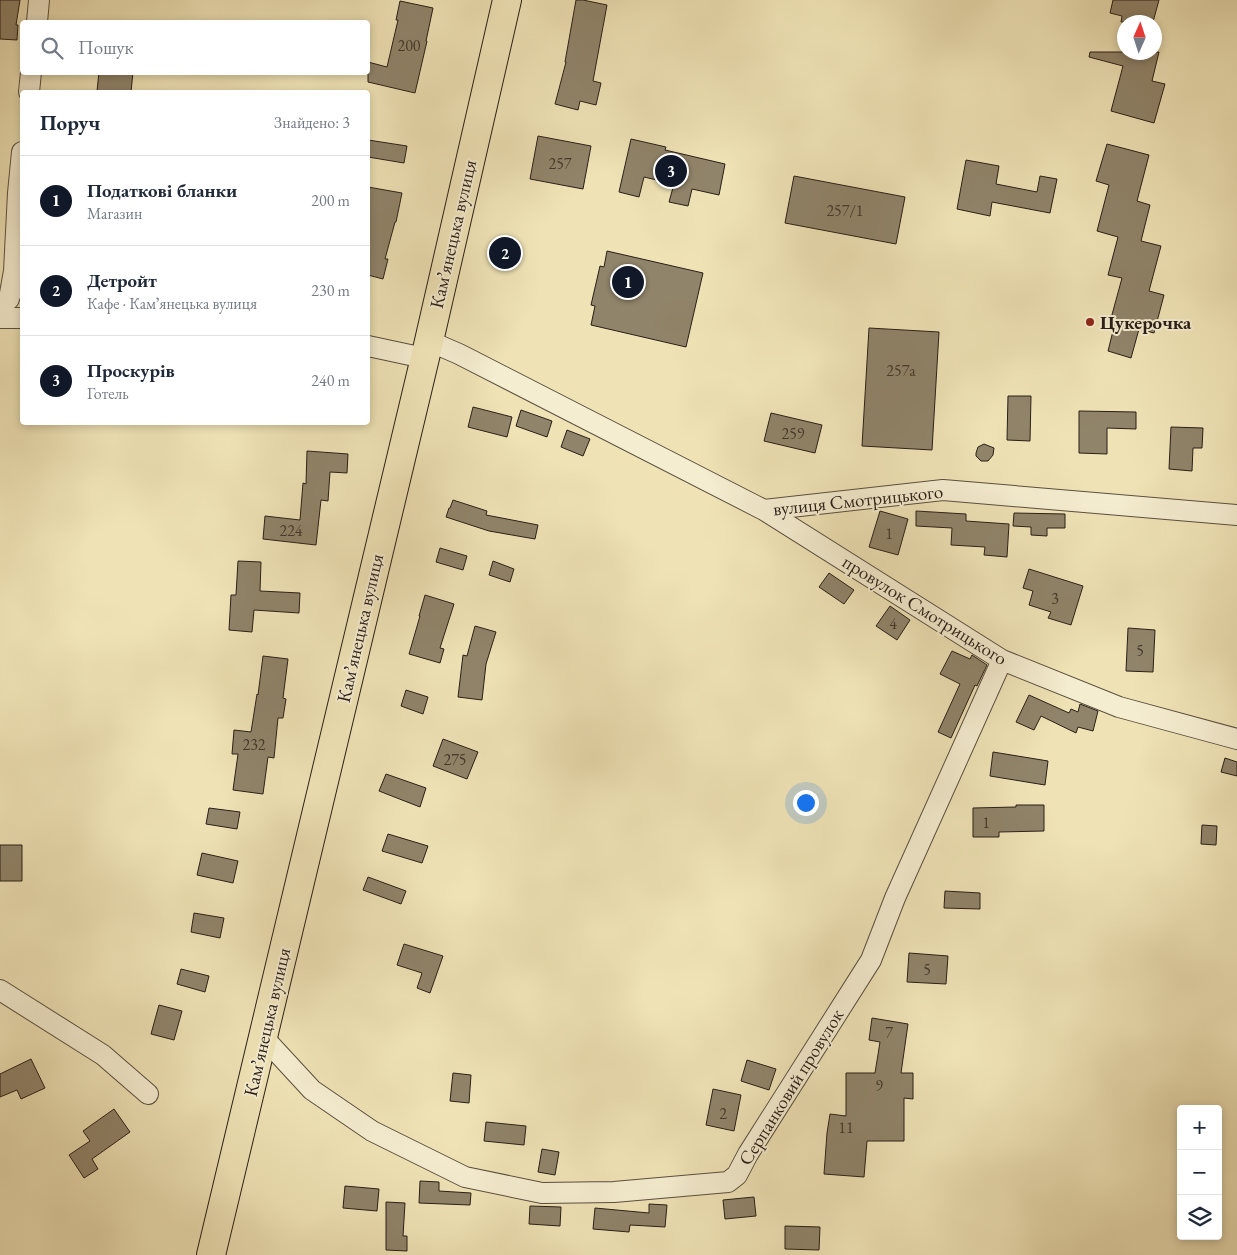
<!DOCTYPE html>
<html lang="uk">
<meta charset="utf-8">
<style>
body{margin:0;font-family:"EB Garamond",serif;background:#f2f2f3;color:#1f2937}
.controls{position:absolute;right:15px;bottom:15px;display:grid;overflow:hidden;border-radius:5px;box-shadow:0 2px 8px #0003}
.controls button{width:45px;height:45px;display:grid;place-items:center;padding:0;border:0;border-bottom:1px solid #e0e1e3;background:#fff;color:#1f2937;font:25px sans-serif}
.compass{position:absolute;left:1117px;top:15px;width:45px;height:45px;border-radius:50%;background:#fff;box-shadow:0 2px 8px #0003;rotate:3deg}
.you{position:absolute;left:805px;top:802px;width:18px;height:18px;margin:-12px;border:4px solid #fff;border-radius:50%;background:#1a73e8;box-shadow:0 0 0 8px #1a73e833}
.badge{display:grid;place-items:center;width:32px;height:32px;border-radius:50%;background:#111827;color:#fff;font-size:16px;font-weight:700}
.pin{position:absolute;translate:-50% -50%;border:2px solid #fff;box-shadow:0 1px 5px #0006}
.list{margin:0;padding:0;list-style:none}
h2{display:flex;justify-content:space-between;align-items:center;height:65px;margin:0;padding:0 20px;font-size:21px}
h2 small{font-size:16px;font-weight:400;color:#747a83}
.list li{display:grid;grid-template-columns:32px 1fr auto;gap:15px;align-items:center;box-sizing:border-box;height:90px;padding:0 20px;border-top:1px solid #e0e1e3}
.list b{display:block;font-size:19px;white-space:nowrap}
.list p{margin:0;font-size:16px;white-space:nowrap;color:#747a83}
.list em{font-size:16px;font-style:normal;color:#747a83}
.icon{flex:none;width:28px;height:28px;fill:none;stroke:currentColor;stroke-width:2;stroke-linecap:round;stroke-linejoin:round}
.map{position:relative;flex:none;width:1237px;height:1255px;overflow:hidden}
.search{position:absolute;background:#fff;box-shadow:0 2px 8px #0003;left:20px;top:20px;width:350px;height:55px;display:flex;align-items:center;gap:12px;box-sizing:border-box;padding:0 18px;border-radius:5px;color:#747a83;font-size:19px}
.panel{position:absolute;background:#fff;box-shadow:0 2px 8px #0003;left:20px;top:90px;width:350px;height:335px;border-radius:5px}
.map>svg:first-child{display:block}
.building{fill:#90846a;stroke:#291e18}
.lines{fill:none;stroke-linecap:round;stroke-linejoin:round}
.minor-casing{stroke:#5a4f40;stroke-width:22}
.primary-casing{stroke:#291e18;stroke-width:30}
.minor{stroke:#f5edd0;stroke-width:20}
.primary{stroke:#efe3b6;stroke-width:28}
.poi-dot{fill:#8f2418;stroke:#f5edd0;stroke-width:2}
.labels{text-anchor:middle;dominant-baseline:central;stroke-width:4;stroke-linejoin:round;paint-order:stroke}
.number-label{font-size:16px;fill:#43382c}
.street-label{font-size:19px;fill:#291e18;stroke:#f5edd0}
.poi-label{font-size:19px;font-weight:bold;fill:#291e18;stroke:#f5edd0;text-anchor:start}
</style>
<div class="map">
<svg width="1237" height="1255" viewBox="0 0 1237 1255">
<rect width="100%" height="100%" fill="#efe3b6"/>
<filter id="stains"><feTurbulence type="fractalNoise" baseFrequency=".004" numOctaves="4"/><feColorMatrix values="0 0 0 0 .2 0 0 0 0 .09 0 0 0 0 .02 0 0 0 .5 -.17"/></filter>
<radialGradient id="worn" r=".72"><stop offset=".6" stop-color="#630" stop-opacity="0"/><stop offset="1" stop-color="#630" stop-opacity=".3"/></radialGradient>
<!-- building -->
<path class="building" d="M 0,0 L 20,0 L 16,25 L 18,25 L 17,40 L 0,39 Z
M 576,0 L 583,0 L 607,5 L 593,81 L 601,83 L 596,105 L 580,101 L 578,110 L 555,104 L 566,62 L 565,62 Z
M 1113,0 L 1159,0 L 1153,22 L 1121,22 L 1122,16 L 1110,13 Z
M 400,1 L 433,8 L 426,41 L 427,41 L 415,93 L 368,82 L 368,62 L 387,67 L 398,20 L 396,20 Z
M 1090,52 L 1159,52 L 1152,81 L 1165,84 L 1154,123 L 1111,111 L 1123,66 L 1089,57 Z
M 99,72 L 133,72 L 131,92 L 97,91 Z
M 538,136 L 591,146 L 583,189 L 530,179 Z
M 631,139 L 666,147 L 665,150 L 725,164 L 719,195 L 692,189 L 688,206 L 669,202 L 674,184 L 644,177 L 639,197 L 619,192 Z
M 368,140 L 407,146 L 404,163 L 368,157 Z
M 1107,144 L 1149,155 L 1137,201 L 1150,205 L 1141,241 L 1161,246 L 1149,291 L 1164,295 L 1154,333 L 1139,329 L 1131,358 L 1108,351 L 1115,323 L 1110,322 L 1122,278 L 1108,275 L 1118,237 L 1097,231 L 1109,185 L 1096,181 Z
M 966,160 L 999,166 L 996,184 L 1037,192 L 1040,176 L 1057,179 L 1050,213 L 992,202 L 990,216 L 957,209 Z
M 794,176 L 905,197 L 896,244 L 785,223 Z
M 368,187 L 402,193 L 396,222 L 395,222 L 385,259 L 388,259 L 383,279 L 368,275 Z
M 498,239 L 517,244 L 512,266 L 493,262 Z
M 607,251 L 703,273 L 686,347 L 591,325 L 595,306 L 591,305 L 600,266 L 604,267 Z
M 869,328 L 939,332 L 932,450 L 862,446 Z
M 1008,396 L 1031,396 L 1030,441 L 1007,440 Z
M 473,407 L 512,417 L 507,437 L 468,427 Z
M 521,410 L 552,421 L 547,437 L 516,426 Z
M 1079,411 L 1136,412 L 1136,429 L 1107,428 L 1107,454 L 1079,453 Z
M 771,413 L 822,425 L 815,453 L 764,441 Z
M 1171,427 L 1203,428 L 1202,448 L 1193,448 L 1192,471 L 1169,469 Z
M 567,430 L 590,439 L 583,456 L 561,447 Z
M 984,444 L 994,448 L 993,455 L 988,461 L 981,461 L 976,456 L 976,453 L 978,447 Z
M 307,451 L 348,454 L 347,473 L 330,472 L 328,501 L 321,500 L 316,545 L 263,539 L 265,516 L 300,520 L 303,483 L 306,484 Z
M 453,500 L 487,511 L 486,515 L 538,525 L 535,539 L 489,531 L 446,517 L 449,508 L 450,508 Z
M 880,511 L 908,519 L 898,555 L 869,547 Z
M 916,511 L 966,514 L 966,521 L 1009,524 L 1007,557 L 984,555 L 985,547 L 951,545 L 952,528 L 916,526 Z
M 1014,513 L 1065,514 L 1065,528 L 1047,528 L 1047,536 L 1031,535 L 1031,527 L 1013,526 Z
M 440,548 L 467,556 L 463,570 L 436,562 Z
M 238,561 L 261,562 L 260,591 L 300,593 L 299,613 L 254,610 L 252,632 L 229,630 L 231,595 L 236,595 Z
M 493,561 L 514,569 L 510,582 L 489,575 Z
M 1029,569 L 1083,586 L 1071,625 L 1048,618 L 1051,612 L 1029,605 L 1033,591 L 1023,588 Z
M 829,573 L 854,590 L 844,604 L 819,587 Z
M 425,595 L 454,604 L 440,648 L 444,649 L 440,663 L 409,654 L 420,616 L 419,616 Z
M 890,606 L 910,620 L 897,640 L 876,626 Z
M 475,626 L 496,632 L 486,664 L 482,700 L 458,697 L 463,655 L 467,656 Z
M 1128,628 L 1155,630 L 1153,672 L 1126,671 Z
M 952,651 L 970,659 L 972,655 L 987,665 L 977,686 L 975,685 L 951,738 L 938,732 L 960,684 L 940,674 Z
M 263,656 L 288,659 L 283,698 L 286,699 L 283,718 L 278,718 L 274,758 L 268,757 L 263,794 L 233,790 L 238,754 L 232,754 L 234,730 L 251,732 L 257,694 L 258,695 Z
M 406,690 L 428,697 L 423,714 L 401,706 Z
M 1029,695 L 1069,713 L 1071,709 L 1078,712 L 1080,704 L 1098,711 L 1093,731 L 1078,727 L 1076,733 L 1041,716 L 1034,730 L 1016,722 Z
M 443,739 L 478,752 L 467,779 L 433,766 Z
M 993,752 L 1048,761 L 1045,785 L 990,776 Z
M 1225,758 L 1237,762 L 1237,776 L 1221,772 Z
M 386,774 L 426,788 L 420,807 L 379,791 Z
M 1016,805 L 1044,805 L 1044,831 L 999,832 L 999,837 L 973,837 L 973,808 L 1016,807 Z
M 209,808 L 240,812 L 237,829 L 206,824 Z
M 1202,825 L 1217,826 L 1216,845 L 1201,844 Z
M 388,834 L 428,846 L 422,863 L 382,851 Z
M 0,845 L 22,845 L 22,881 L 0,881 Z
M 202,853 L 238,861 L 233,883 L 197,875 Z
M 368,877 L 406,891 L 401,904 L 363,890 Z
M 945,891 L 980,893 L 980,909 L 944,908 Z
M 194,913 L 224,918 L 220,938 L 191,932 Z
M 404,944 L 443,956 L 430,993 L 417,988 L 422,973 L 397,965 Z
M 909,953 L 948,956 L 946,984 L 907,982 Z
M 181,969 L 209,976 L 205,992 L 177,984 Z
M 159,1005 L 182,1011 L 174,1040 L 151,1034 Z
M 872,1018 L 908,1024 L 901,1073 L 913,1073 L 913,1099 L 904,1098 L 904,1141 L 867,1141 L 864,1177 L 824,1174 L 827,1133 L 830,1114 L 846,1116 L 846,1073 L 875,1073 L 880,1042 L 869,1040 Z
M 31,1059 L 45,1088 L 21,1099 L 17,1090 L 0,1097 L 0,1074 Z
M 747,1060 L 776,1069 L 769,1090 L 741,1081 Z
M 453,1073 L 471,1075 L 469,1103 L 450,1101 Z
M 713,1089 L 741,1095 L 734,1131 L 706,1125 Z
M 114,1109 L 130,1132 L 92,1159 L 98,1169 L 84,1178 L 69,1155 L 90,1141 L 83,1131 Z
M 486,1122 L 526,1126 L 524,1145 L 484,1141 Z
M 542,1149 L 559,1152 L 555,1175 L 538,1172 Z
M 420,1181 L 439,1182 L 439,1191 L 471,1193 L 470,1205 L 419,1203 Z
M 345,1186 L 379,1189 L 377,1211 L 343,1208 Z
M 754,1197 L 756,1216 L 725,1219 L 723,1200 Z
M 386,1202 L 405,1203 L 403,1236 L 407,1236 L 407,1251 L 386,1250 Z
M 649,1204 L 667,1205 L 665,1227 L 630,1225 L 629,1232 L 593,1229 L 595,1208 L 649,1213 Z
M 530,1206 L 561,1207 L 560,1226 L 529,1224 Z
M 785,1226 L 820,1227 L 819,1250 L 785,1249 Z"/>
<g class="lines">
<!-- minor casing -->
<g class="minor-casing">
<path id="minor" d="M 37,22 L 39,0
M 29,92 L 31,72
M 22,152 L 18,193 L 14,271 L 22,289
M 0,307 L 9,299 L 14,271
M 0,318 L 22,318
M 429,341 L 459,354 L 764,510 L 943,490 L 1237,515
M 368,346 L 424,358
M 764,510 L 1002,660 L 1119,707 L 1237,739
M 0,990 L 103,1055 L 148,1094
M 264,1038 L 312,1090 L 372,1131 L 465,1177 L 542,1193 L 614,1192 L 728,1182 L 737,1175 L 748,1154 L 871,960 L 895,898 L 1002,660"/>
</g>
<!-- primary casing -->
<g class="primary-casing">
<path id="primary" d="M 211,1255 L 429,341 L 507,0"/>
</g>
<!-- minor -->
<use href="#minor" class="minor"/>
<!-- primary -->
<use href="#primary" class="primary"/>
</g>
<!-- markers -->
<circle class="poi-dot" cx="1090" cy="322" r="5"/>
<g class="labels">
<!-- number labels -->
<g class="number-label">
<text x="409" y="45">200</text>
<text x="560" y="163">257</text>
<text x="845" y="210">257/1</text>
<text x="901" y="370">257а</text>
<text x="793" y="433">259</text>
<text x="291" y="530">224</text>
<text x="889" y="533">1</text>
<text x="1055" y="598">3</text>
<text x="893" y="623">4</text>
<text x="1140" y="650">5</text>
<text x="254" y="744">232</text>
<text x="455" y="759">275</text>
<text x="986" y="822">1</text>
<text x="927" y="969">5</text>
<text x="889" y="1032">7</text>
<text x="879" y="1085">9</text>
<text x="723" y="1113">2</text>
<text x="846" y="1127">11</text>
</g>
<!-- street labels -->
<g class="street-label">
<text transform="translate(453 234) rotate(-77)">Камʼянецька вулиця</text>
<text transform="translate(858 500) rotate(-6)">вулиця Смотрицького</text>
<text transform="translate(925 610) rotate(32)">провулок Смотрицького</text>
<text transform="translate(360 628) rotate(-77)">Камʼянецька вулиця</text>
<text transform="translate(267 1022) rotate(-77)">Камʼянецька вулиця</text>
<text transform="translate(791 1087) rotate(-58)">Серпанковий провулок</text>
</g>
<!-- poi labels -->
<g class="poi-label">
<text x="1100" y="322">Цукерочка</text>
</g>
</g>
<rect width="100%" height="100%" filter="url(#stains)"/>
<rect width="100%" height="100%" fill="url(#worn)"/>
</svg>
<div class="controls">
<button>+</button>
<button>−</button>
<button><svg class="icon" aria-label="layers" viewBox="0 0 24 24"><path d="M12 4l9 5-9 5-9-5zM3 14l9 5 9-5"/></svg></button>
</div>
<svg class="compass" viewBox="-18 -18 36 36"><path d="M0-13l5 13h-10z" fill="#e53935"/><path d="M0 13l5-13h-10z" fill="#747a83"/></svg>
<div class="you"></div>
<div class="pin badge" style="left:628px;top:282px">1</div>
<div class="pin badge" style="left:505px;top:253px">2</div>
<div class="pin badge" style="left:671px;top:171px">3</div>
<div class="search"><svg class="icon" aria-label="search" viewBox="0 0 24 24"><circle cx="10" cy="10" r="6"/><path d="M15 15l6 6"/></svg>Пошук</div>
<section class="panel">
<h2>Поруч<small>Знайдено: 3</small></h2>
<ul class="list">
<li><span class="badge">1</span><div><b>Податкові бланки</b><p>Магазин</p></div><em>200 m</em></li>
<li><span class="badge">2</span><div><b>Детройт</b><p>Кафе · Камʼянецька вулиця</p></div><em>230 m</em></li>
<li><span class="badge">3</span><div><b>Проскурів</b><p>Готель</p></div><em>240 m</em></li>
</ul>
</section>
</div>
